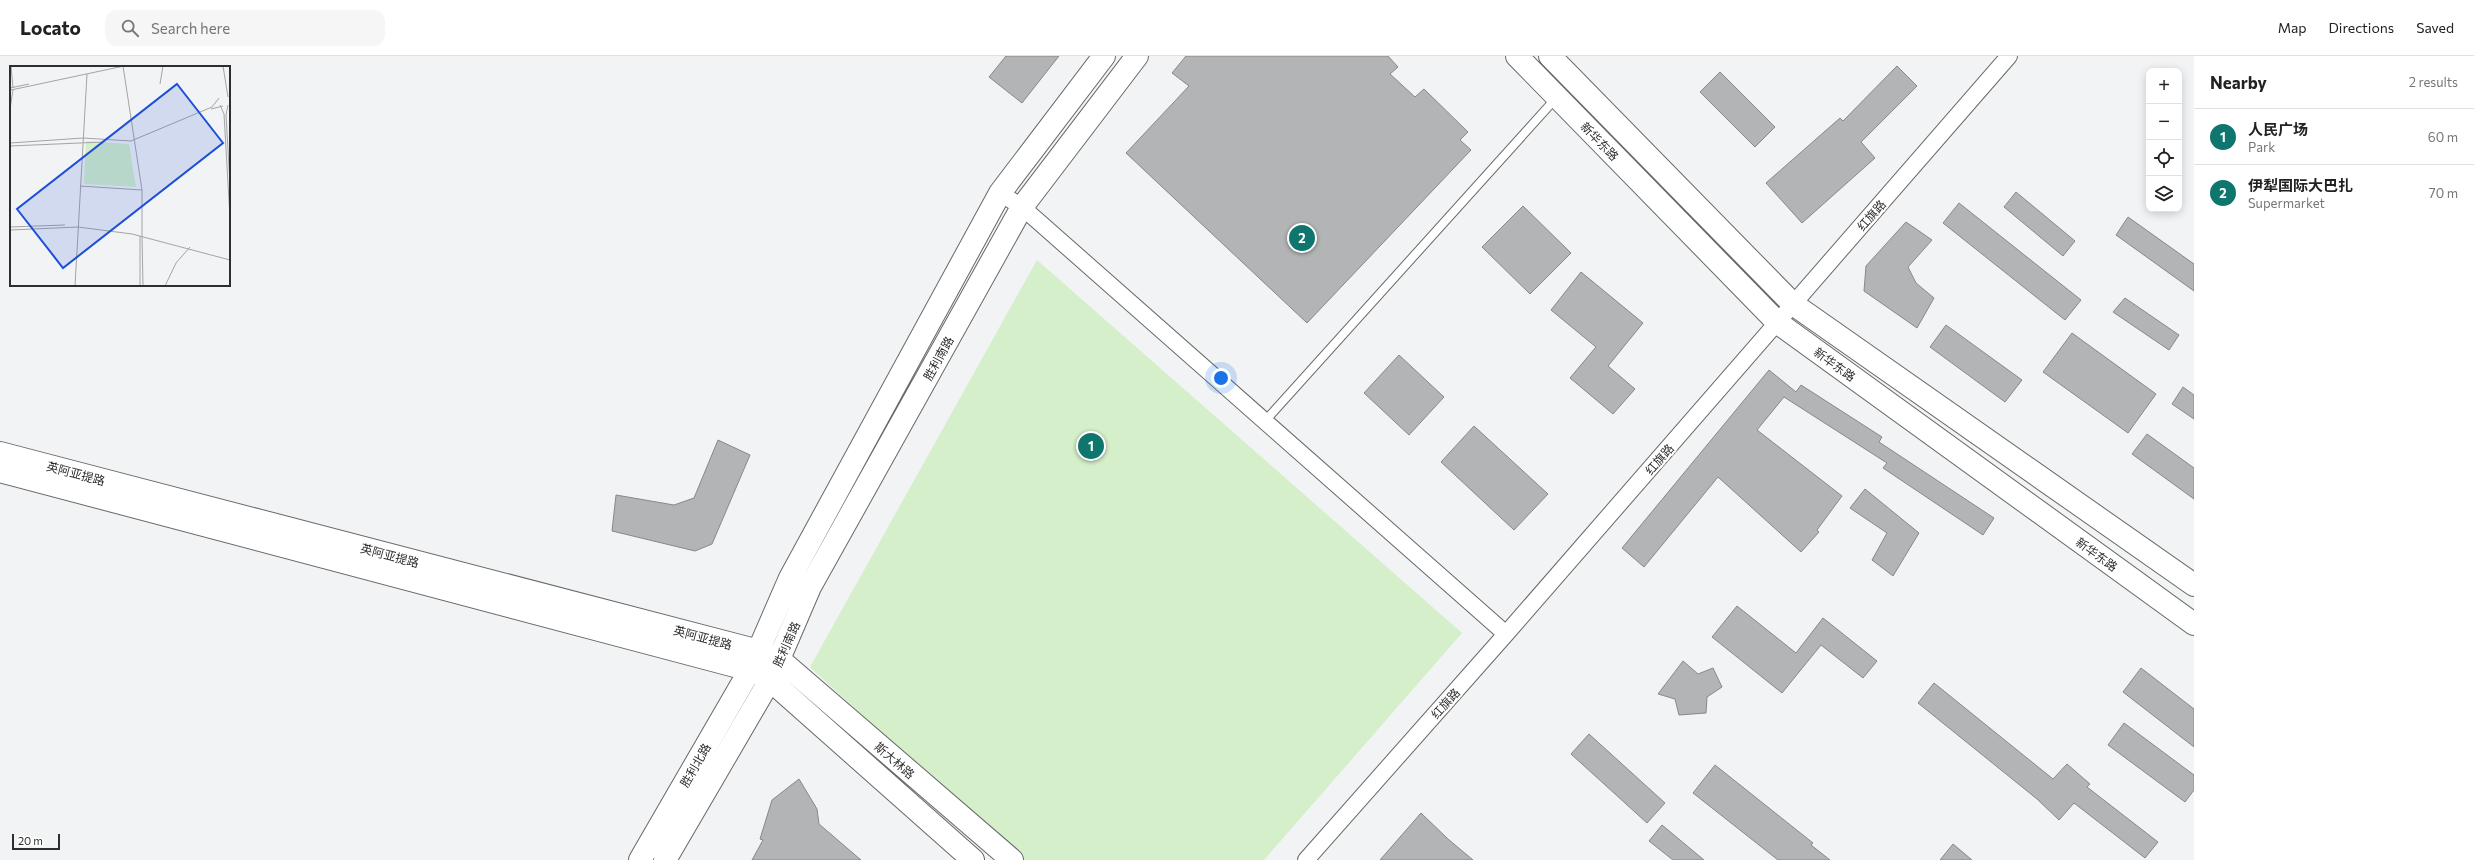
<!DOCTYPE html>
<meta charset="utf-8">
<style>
body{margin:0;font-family:Commissioner,"Noto Sans SC",sans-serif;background:#f6f6f6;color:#222}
.controls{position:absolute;right:12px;top:12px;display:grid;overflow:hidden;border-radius:8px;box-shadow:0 2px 10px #0003}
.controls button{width:36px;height:36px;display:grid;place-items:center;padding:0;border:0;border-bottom:1px solid #e0e0e0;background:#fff;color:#222;font:20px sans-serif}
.scale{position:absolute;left:12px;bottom:10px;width:48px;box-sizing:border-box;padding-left:4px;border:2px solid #2e2e2f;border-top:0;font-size:11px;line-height:14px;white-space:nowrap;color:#2e2e2f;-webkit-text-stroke:3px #fff;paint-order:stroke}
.you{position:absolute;left:1221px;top:322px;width:14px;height:14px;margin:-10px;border:3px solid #fff;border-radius:50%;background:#1a73e8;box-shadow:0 0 0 6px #1a73e833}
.badge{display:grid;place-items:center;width:26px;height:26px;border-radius:50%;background:#0f766e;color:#fff;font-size:13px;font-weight:700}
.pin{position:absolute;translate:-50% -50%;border:2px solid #fff;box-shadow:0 1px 4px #0006}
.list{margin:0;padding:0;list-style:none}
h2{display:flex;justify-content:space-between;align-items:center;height:52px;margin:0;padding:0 16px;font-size:17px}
h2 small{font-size:13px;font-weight:400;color:#767676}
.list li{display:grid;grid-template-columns:26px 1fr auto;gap:12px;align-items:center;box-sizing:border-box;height:56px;padding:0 16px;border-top:1px solid #e0e0e0}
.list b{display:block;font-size:15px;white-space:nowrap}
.list p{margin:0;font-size:13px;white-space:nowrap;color:#767676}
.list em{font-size:13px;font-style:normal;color:#767676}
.icon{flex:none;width:22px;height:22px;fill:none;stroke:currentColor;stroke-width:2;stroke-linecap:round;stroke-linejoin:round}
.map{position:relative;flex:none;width:2194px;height:804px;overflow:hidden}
header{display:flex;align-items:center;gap:24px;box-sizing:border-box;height:56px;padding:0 20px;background:#fff;border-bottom:1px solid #e0e0e0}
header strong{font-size:19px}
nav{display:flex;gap:22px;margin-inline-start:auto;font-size:14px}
.search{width:280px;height:36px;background:#f6f6f6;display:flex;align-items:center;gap:10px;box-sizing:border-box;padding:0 14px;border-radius:12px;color:#767676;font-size:15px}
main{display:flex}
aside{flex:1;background:#fff}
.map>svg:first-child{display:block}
.green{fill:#d4efc9}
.building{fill:#b3b4b5;stroke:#888889}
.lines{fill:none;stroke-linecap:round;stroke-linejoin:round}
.lane-casing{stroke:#676868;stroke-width:10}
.street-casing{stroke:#676868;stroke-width:18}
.secondary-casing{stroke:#676868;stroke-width:24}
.lane{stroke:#fff;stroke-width:8}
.street{stroke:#fff;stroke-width:16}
.secondary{stroke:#fff;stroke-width:22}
.labels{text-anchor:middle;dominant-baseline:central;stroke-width:4;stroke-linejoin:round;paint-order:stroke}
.street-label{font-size:12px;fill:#2e2e2f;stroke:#fff}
.inset-road{fill:none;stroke:#a4a4a5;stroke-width:1}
.view{fill:#1d4ed8;fill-opacity:0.15;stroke:#1d4ed8;stroke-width:2}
.inset-edge{fill:none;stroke:#2e2e2f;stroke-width:2}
</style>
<header>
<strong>Locato</strong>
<div class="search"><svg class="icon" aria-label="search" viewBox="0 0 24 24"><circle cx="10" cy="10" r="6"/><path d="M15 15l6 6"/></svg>Search here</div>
<nav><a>Map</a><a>Directions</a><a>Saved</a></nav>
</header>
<main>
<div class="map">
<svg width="2194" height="804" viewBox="0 0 2194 804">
<rect width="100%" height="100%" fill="#f2f3f4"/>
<!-- green -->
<path class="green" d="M 1037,204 L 1462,577 L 1264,804 L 1020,804 L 810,611 Z"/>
<!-- building -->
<path class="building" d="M 1006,0 L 1059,0 L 1022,47 L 989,21 Z
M 1186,0 L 1388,0 L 1398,11 L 1390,18 L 1415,41 L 1424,33 L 1468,76 L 1460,84 L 1471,94 L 1307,267 L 1126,97 L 1189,30 L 1172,17 Z
M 1897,10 L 1917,30 L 1861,86 L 1875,102 L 1802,167 L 1766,127 L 1840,62 L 1843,65 Z
M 1720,16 L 1775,71 L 1755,91 L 1700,36 Z
M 2016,136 L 2075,185 L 2063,200 L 2004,151 Z
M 1959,147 L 2081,244 L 2065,264 L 1943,167 Z
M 1523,150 L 1571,197 L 1530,238 L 1482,191 Z
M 2128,161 L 2194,208 L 2194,235 L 2116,179 Z
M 1906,166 L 1932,184 L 1908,211 L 1916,227 L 1934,242 L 1917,272 L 1864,235 L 1866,210 Z
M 1581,216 L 1643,267 L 1608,310 L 1635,333 L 1613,358 L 1570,322 L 1596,291 L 1551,254 Z
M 2125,242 L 2179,279 L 2169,294 L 2113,256 Z
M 1946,269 L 2022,324 L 2005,346 L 1930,291 Z
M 2072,277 L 2156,338 L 2128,377 L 2043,316 Z
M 1399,299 L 1444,341 L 1409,379 L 1364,337 Z
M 1769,314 L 1796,336 L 1801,329 L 1882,381 L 1879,386 L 1994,462 L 1983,479 L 1883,412 L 1887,407 L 1784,341 L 1757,374 L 1842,440 L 1817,474 L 1819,476 L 1801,496 L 1718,421 L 1644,511 L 1622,492 Z
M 2183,331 L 2194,339 L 2194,363 L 2172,348 Z
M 1474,370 L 1548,438 L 1514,474 L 1441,406 Z
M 2147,378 L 2194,412 L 2194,443 L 2132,398 Z
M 718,384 L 750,399 L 712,488 L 695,495 L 612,475 L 616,439 L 674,449 L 694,442 Z
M 1865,433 L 1919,477 L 1893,520 L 1872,504 L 1887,477 L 1850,452 Z
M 1737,550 L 1796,597 L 1823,562 L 1877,605 L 1863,622 L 1821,589 L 1782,637 L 1712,581 Z
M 1683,605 L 1698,618 L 1713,612 L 1722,631 L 1707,641 L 1706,657 L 1679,659 L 1675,643 L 1658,638 Z
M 2141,612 L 2194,653 L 2194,691 L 2123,636 Z
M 1934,627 L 2053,723 L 2067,708 L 2090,728 L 2087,731 L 2158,786 L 2145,802 L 2074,747 L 2059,764 L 2037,743 L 1918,647 Z
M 2124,667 L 2194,719 L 2194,734 L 2185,746 L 2108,689 Z
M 1589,678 L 1665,747 L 1647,767 L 1571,698 Z
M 1715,709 L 1813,787 L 1811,789 L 1830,804 L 1778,804 L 1693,737 Z
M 799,723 L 817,753 L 819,768 L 861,804 L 752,804 L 763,784 L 760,783 L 772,744 Z
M 1421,757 L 1448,783 L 1473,804 L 1380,804 Z
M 1662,769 L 1704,804 L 1673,804 L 1649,785 Z
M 1953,788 L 1972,804 L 1940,804 Z"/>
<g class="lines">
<!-- lane casing -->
<g class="lane-casing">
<path id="lane" d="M 1266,364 L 1557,41"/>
</g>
<!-- street casing -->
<g class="street-casing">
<path id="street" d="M 1000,137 L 1022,151 L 1506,578
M 1306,804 L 1506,578 L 2009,0"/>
</g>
<!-- secondary casing -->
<g class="secondary-casing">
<path id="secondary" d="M 1517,0 L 1778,267 L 2194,568
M 1550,0 L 1793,248 L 2194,529
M 0,397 L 759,595 L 779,603 L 1012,804
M 0,415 L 750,614 L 770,624 L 973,804
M 640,804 L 750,614 L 790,522 L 1000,137 L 1104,0
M 665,804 L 770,624 L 810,531 L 1022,151 L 1137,0"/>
</g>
<!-- lane -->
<use href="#lane" class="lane"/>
<!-- street -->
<use href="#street" class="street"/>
<!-- secondary -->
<use href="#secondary" class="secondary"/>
</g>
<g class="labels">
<!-- street labels -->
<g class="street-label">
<text transform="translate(1600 85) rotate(46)">新华东路</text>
<text transform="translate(1871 159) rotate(-49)">红旗路</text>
<text transform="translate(938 302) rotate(-61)">胜利南路</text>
<text transform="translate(1835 308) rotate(36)">新华东路</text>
<text transform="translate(1659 403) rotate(-49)">红旗路</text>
<text transform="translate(76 417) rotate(15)">英阿亚提路</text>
<text transform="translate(2097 498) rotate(36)">新华东路</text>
<text transform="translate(390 499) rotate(15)">英阿亚提路</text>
<text transform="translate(703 581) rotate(15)">英阿亚提路</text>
<text transform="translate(786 588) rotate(-66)">胜利南路</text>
<text transform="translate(1445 647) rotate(-48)">红旗路</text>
<text transform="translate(895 704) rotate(41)">斯大林路</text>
<text transform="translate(695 709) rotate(-60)">胜利北路</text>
</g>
</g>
<!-- overview -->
<g transform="translate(10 10)">
<rect width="220" height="220" fill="#f2f3f4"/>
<path d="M 76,75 L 119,78 L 126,121 L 74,118 Z" fill="#d4efc9"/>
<path class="inset-road" d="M 1,0 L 3,22M 113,0 L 132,124 L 132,170M 213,0 L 218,31M 150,18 L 153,0M 0,20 L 1,24 L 114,0M 0,22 L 19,18M 210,39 L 214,48 L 220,152M 218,39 L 216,49 L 220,118M 0,43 L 3,24M 201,43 L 213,40M 0,77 L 73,72 L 121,75 L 202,41 L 209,32M 0,80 L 93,76M 70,120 L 132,124M 0,161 L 55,159M 0,164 L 68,161 L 122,168 L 220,194M 130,170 L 130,220M 132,170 L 133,220M 65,220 L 77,8M 155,220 L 166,197 L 180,181"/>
<path class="view" d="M 167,18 L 213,77 L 53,202 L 7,143 Z"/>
<rect width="220" height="220" class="inset-edge"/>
</g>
</svg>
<div class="controls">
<button>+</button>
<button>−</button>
<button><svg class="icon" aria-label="locate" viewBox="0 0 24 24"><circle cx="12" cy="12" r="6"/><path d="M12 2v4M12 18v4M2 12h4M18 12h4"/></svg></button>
<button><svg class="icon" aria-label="layers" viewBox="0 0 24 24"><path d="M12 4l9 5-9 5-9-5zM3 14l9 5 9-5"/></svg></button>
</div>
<div class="scale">20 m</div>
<div class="you"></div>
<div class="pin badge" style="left:1091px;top:390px">1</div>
<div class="pin badge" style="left:1302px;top:182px">2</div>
</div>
<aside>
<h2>Nearby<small>2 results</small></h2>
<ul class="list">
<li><span class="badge">1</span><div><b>人民广场</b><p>Park</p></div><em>60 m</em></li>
<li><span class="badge">2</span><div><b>伊犁国际大巴扎</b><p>Supermarket</p></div><em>70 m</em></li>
</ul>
</aside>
</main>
